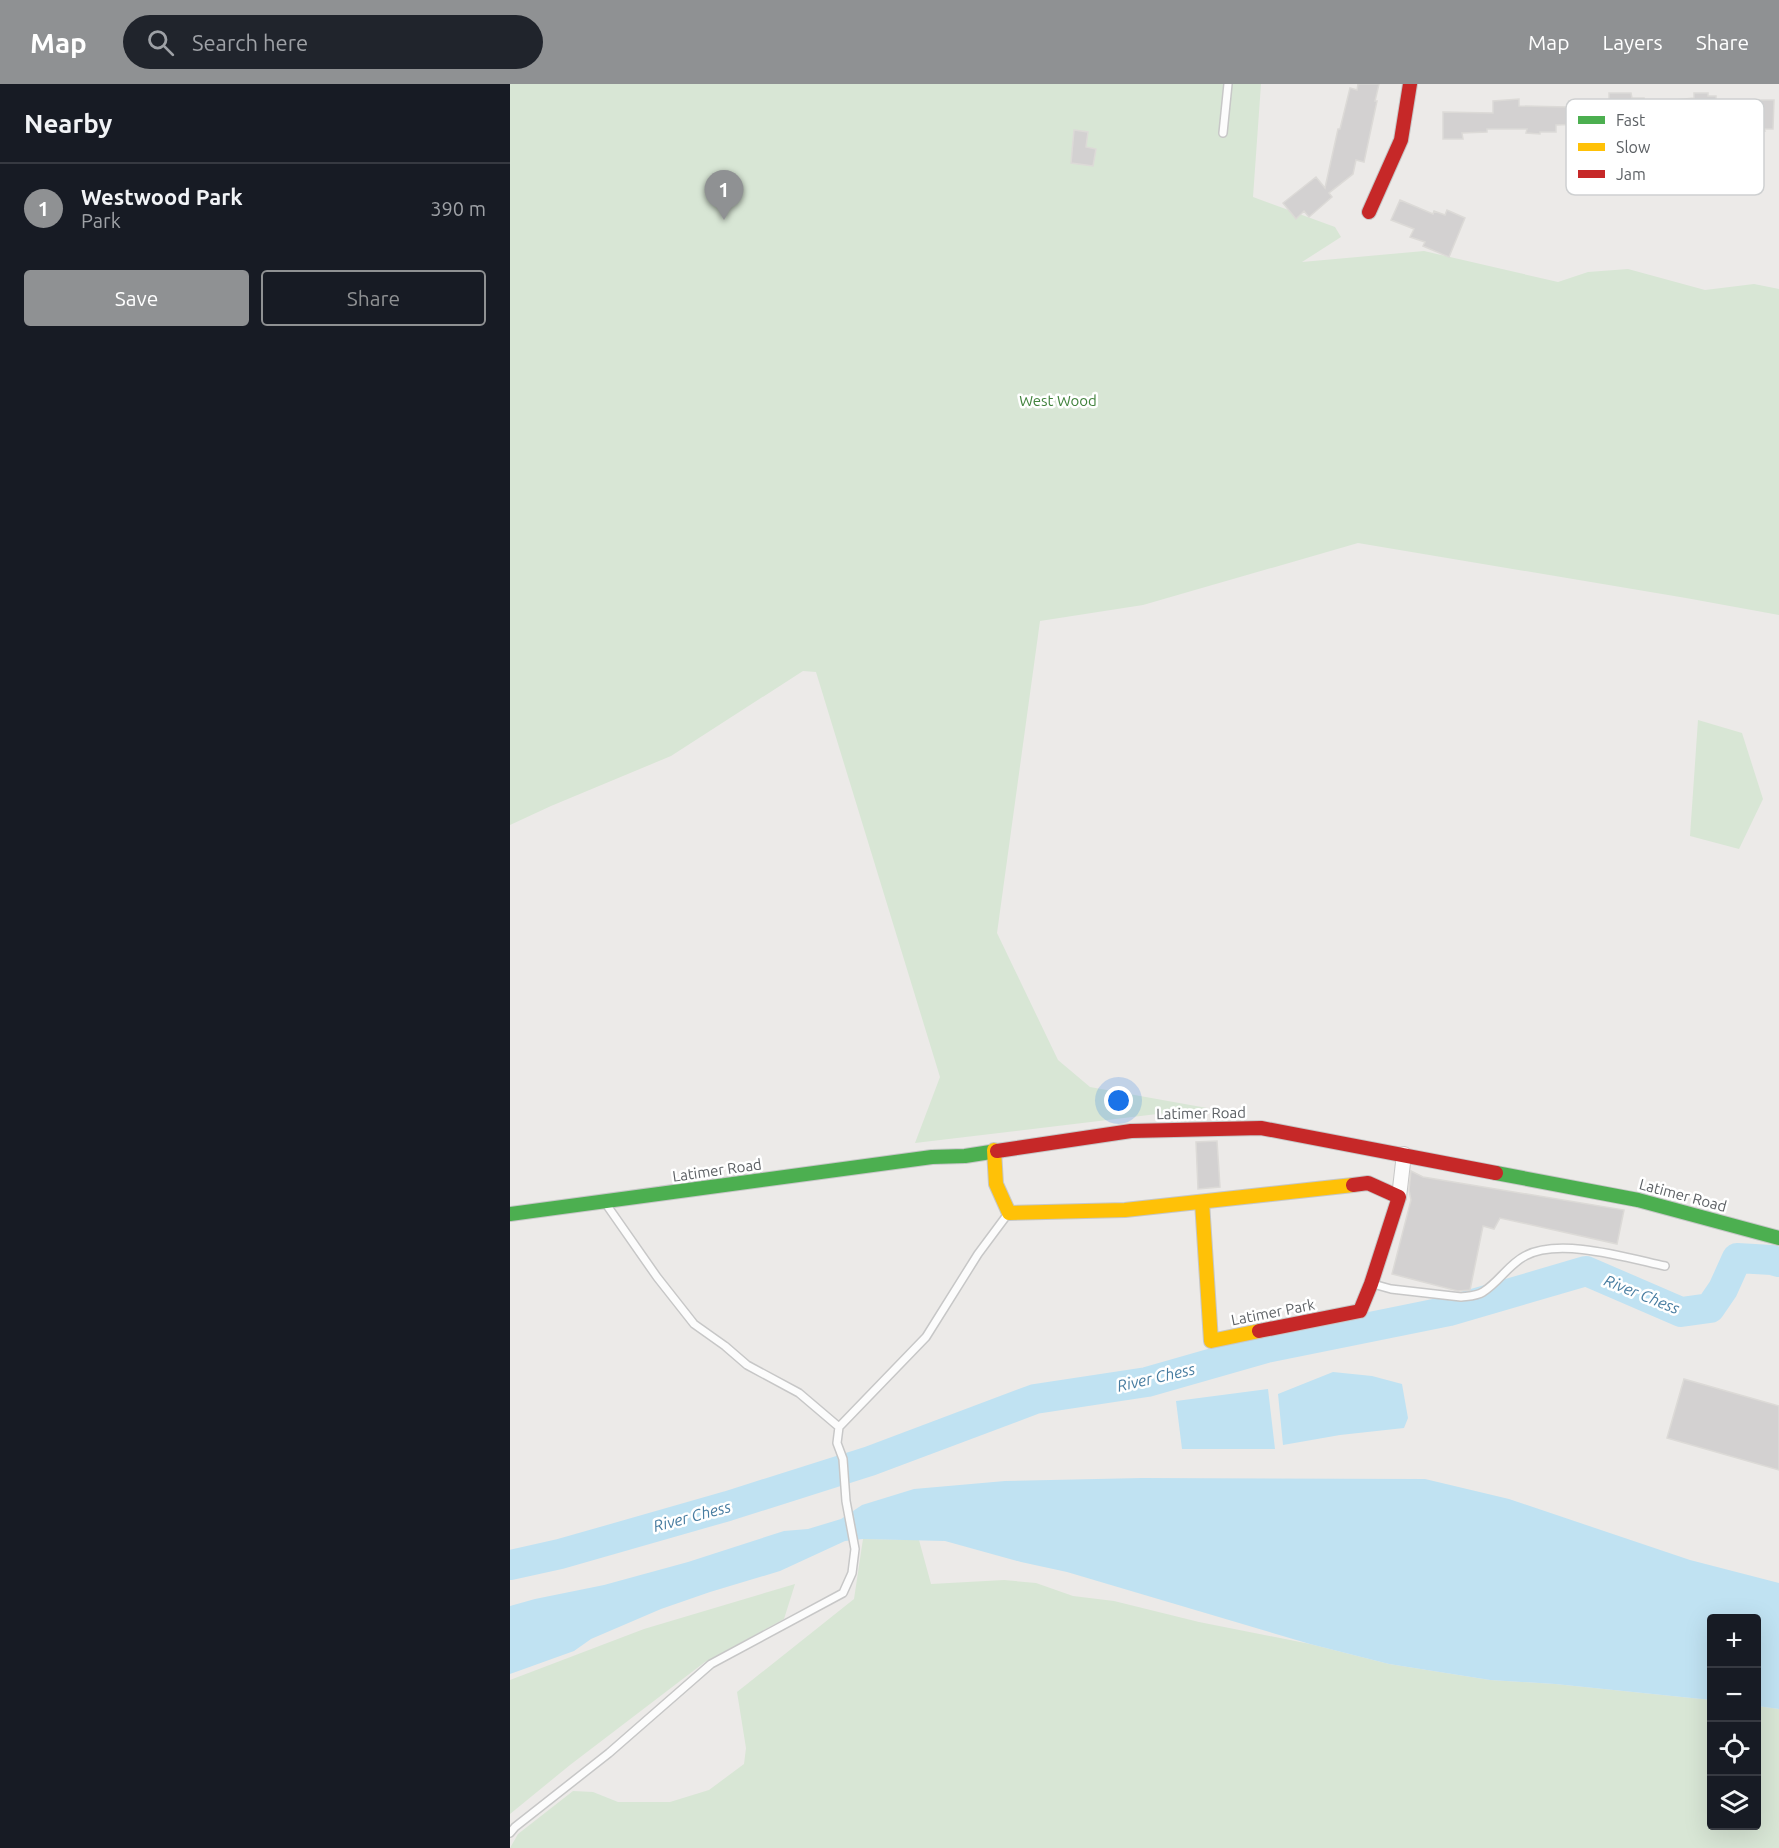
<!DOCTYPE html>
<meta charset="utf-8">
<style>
body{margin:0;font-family:Ubuntu,sans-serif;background:#20242c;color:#f1f3f6}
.controls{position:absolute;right:18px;bottom:18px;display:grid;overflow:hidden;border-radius:6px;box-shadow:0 6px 24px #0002}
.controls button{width:54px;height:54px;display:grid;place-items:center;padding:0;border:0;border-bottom:2px solid #363941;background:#171b24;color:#f1f3f6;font:30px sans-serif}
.you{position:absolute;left:609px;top:1017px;width:21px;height:21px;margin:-15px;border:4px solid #fff;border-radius:50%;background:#1a73e8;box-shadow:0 0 0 9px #1a73e833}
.badge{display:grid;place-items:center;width:39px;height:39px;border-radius:50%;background:#8f9193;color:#fff;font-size:20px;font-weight:700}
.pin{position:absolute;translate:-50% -50px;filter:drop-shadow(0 2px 3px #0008)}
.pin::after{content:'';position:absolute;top:32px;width:21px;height:18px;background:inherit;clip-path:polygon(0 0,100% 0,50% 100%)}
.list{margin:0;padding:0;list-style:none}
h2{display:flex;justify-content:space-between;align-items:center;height:78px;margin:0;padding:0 24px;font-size:26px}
h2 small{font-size:20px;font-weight:400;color:#9ea1a6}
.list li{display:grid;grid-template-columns:39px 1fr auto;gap:18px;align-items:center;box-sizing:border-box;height:90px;padding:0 24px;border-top:2px solid #363941}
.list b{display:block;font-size:22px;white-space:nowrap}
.list p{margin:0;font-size:20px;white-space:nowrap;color:#9ea1a6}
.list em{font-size:20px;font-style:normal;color:#9ea1a6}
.actions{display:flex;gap:12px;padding:18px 24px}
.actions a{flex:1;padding:14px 0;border:2px solid #8f9193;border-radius:6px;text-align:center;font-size:21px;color:#8f9193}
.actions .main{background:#8f9193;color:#fff}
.icon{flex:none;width:33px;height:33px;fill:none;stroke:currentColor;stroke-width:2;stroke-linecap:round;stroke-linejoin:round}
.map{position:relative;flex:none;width:1269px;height:1764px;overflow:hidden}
header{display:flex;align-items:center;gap:36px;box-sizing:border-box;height:84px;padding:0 30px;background:#8f9193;color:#fff}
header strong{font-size:28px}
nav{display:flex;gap:33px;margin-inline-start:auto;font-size:21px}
.search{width:420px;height:54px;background:#20242c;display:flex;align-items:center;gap:15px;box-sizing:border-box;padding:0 21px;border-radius:33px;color:#9ea1a6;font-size:22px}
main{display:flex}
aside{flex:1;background:#171b24}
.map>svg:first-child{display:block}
.green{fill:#d8e6d5}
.water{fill:#c0e2f2}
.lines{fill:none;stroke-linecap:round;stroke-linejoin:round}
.river{stroke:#c0e2f2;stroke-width:30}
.building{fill:#d3d1d1;stroke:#dcdad7;stroke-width:1.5}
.lane-casing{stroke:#c7c7c7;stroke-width:10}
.street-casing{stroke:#c7c7c7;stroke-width:16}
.fast-casing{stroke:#c6c7c7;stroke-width:16}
.slow-casing{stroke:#c6c7c7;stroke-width:16}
.jam-casing{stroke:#c6c7c7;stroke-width:16}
.lane{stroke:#fcfcfc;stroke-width:7}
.street{stroke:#fcfcfc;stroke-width:14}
.fast{stroke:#4caf50;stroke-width:14}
.slow{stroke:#ffc107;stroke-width:14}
.jam{stroke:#c62828;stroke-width:14}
.labels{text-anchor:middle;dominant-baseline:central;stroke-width:5;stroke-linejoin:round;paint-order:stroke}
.park-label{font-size:15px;fill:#42833e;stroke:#fff}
.street-label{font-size:15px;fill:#5d6165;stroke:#fff}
.water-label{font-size:16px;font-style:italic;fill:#477ca0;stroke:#fff}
.key{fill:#fff;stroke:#ced0d1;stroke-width:1.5}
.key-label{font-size:16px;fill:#5d6165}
</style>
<header>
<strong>Map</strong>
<div class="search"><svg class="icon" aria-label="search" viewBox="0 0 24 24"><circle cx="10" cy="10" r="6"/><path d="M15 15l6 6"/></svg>Search here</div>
<nav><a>Map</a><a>Layers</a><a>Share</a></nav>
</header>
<main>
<aside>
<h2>Nearby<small></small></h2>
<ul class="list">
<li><span class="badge">1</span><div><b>Westwood Park</b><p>Park</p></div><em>390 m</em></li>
</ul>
<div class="actions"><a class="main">Save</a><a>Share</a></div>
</aside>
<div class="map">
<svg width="1269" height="1764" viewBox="0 0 1269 1764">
<rect width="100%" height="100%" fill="#eceae8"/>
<!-- green -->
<path class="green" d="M 0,0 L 751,0 L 743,113 L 825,143 L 831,153 L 792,178 L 914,167 L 1048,198 L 1078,188 L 1118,185 L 1195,206 L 1244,200 L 1269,205 L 1269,531 L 1176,514 L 848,459 L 633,521 L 530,537 L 487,849 L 548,976 L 580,1003 L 697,1024 L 405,1059 L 430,993 L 306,588 L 293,587 L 161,672 L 41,722 L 0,741 Z
M 1188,636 L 1232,649 L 1253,715 L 1229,765 L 1180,752 Z
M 353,1455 L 409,1456 L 421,1500 L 494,1496 L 526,1499 L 563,1512 L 604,1517 L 689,1538 L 800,1560 L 879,1580 L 980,1596 L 1045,1600 L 1201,1616 L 1202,1742 L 1246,1742 L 1247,1622 L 1269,1625 L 1269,1764 L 0,1764 L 8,1750 L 63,1707 L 83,1708 L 108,1718 L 160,1718 L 199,1706 L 234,1680 L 236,1664 L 227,1608 L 344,1515 Z
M 285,1500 L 274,1535 L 195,1578 L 60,1681 L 0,1730 L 0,1596 L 134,1545 Z"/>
<!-- water -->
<path class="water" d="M 823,1288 L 862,1292 L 892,1300 L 898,1334 L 894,1344 L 830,1351 L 773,1361 L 768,1310 Z
M 758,1305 L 765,1365 L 672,1365 L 666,1317 Z
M 632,1394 L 915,1395 L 999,1415 L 1180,1476 L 1269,1499 L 1269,1625 L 1247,1622 L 1246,1534 L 1202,1534 L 1201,1616 L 1045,1600 L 980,1596 L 879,1580 L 800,1560 L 557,1488 L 511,1478 L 435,1457 L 353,1455 L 335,1457 L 270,1487 L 200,1508 L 151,1525 L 81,1555 L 64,1567 L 0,1590 L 0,1522 L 25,1515 L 94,1501 L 178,1478 L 274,1447 L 298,1445 L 331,1435 L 352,1421 L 404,1405 L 495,1397 Z"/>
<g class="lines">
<!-- river -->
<path class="river" d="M 0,1481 L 50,1470 L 218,1422 L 360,1377 L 525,1315 L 637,1298 L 756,1264 L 939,1227 L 1076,1187 L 1171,1228 L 1200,1224 L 1213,1205 L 1227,1174 L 1262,1176 L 1269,1178"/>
</g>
<!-- building -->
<path class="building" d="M 848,0 L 869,0 L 865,17 L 867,17 L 854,78 L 846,76 L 843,90 L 819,109 L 822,113 L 799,133 L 794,127 L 786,135 L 773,119 L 806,93 L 815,104 L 828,45 L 830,45 L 840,4 L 847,6 Z
M 1099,9 L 1121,9 L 1122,14 L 1134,14 L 1135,29 L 1099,30 L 1099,39 L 1046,41 L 1046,48 L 1030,48 L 1030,50 L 1016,49 L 1017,45 L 977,45 L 977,48 L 952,49 L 953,55 L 933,55 L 933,28 L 983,29 L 983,17 L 1009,15 L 1009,22 L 1058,23 L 1059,17 L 1099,19 Z
M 1184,9 L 1198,9 L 1198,12 L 1206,12 L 1206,16 L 1264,16 L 1263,45 L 1254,45 L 1255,47 L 1205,47 L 1205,43 L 1170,42 L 1171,39 L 1139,38 L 1138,19 L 1184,14 Z
M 564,46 L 578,48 L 576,63 L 586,65 L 583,82 L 561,79 Z
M 890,116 L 923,130 L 924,127 L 935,131 L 937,126 L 955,134 L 939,173 L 913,162 L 915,158 L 900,153 L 904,145 L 881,136 Z
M 707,1057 L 710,1103 L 688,1105 L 686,1058 Z
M 901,1087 L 913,1093 L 1114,1126 L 1107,1160 L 990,1134 L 984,1145 L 973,1142 L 960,1206 L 948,1207 L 882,1190 L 901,1116 L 899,1106 Z
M 1174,1295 L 1269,1322 L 1269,1386 L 1157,1354 Z"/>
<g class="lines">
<!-- lane casing -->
<g class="lane-casing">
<path id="lane" d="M 713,49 L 718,0
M 96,1120 L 147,1193 L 184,1240 L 215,1262 L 237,1281 L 289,1309 L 329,1343
M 863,1200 L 881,1205 L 951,1213 C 958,1212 967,1212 973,1208 C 989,1198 999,1180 1015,1172 C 1049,1153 1118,1174 1155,1182
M 0,1749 L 5,1743 L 99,1669 L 201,1580 L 333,1509 L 342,1489 L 345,1465 L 336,1417 L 333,1375 L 327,1359 L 329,1343 L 416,1253 L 468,1170 L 497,1131"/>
</g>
<!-- street casing -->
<g class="street-casing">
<path id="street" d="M 889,1113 L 894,1070"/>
</g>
<!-- fast casing -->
<g class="fast-casing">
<path id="fast" d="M 986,1089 L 1128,1116 L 1269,1154
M 0,1130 L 422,1073 L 455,1072 L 487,1067"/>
</g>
<!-- slow casing -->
<g class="slow-casing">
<path id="slow" d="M 484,1066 L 486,1100 L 499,1129 L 615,1126 L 843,1101
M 692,1118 L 701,1257 L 749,1247"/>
</g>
<!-- jam casing -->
<g class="jam-casing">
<path id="jam" d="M 859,128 L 891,56 L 900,0
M 487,1067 L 621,1047 L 751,1044 L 986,1089
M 749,1247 L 850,1227 L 861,1200 L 889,1113 L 858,1099 L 843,1101"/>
</g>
<!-- lane -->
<use href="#lane" class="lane"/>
<!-- street -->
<use href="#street" class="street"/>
<!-- fast -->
<use href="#fast" class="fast"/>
<!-- slow -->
<use href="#slow" class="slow"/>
<!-- jam -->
<use href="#jam" class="jam"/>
</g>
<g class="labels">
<!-- park labels -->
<g class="park-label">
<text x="548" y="316">West Wood</text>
</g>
<!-- street labels -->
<g class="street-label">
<text transform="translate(691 1029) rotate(-1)">Latimer Road</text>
<text transform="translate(207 1086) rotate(-8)">Latimer Road</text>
<text transform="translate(1173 1111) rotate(15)">Latimer Road</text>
<text transform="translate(763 1228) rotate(-11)">Latimer Park</text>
</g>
<!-- water labels -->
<g class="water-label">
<text transform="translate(1132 1210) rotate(22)">River Chess</text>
<text transform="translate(646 1293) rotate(-13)">River Chess</text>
<text transform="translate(182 1432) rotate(-15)">River Chess</text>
</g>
</g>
<!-- legend -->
<rect x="1056" y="15" width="198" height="96" rx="9" class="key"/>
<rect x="1068" y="32" width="27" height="8" fill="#4caf50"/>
<rect x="1068" y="59" width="27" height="8" fill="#ffc107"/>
<rect x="1068" y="86" width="27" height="8" fill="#c62828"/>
<g class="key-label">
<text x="1106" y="42">Fast</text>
<text x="1106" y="69">Slow</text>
<text x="1106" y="96">Jam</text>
</g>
</svg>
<div class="controls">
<button>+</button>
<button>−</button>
<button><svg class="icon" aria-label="locate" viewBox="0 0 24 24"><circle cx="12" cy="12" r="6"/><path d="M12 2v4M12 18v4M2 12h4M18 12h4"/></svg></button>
<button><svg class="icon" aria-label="layers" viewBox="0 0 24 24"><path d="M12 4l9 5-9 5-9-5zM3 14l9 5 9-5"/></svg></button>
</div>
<div class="you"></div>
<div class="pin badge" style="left:214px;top:136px">1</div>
</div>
</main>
